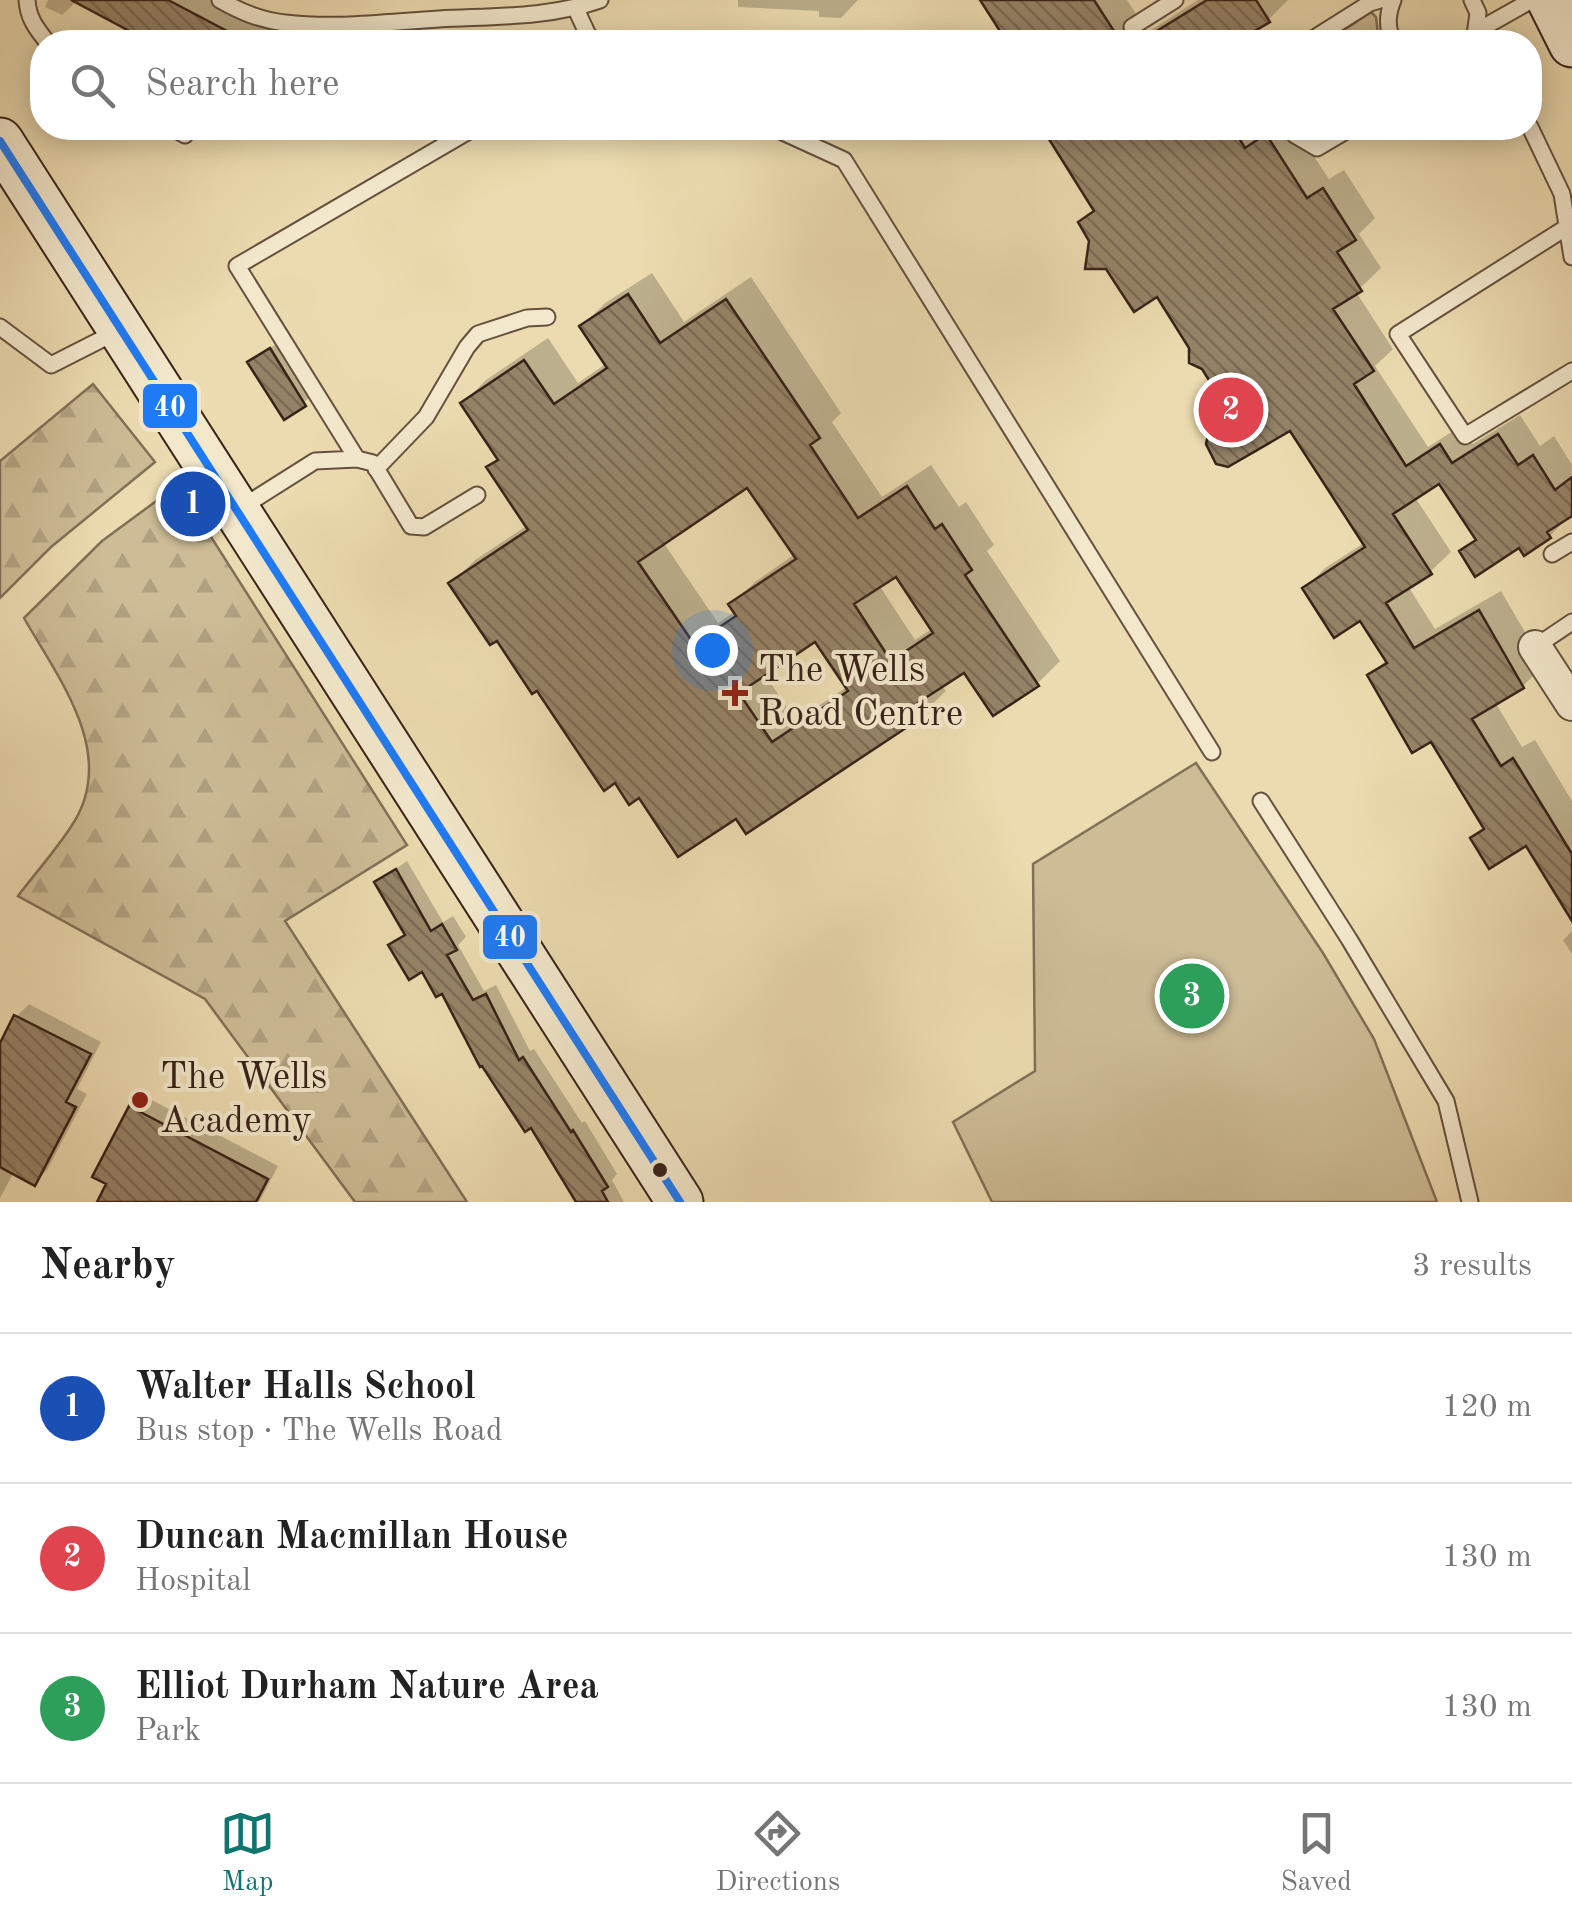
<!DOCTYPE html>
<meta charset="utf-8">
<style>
body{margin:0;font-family:"Old Standard TT",serif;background:#f6f6f6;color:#222}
.you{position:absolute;left:712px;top:650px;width:35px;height:35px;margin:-25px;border:8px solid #fff;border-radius:50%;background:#1a73e8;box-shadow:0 0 0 15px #1a73e833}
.badge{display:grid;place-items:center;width:65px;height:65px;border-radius:50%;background:#0f766e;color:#fff;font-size:32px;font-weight:700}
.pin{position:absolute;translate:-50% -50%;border:5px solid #fff;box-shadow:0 2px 10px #0006}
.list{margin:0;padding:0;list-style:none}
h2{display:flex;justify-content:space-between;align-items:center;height:130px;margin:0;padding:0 40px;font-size:42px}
h2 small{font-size:32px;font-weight:400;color:#767676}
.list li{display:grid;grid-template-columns:65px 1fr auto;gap:30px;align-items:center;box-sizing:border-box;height:150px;padding:0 40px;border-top:2px solid #e0e0e0}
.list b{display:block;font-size:38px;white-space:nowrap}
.list p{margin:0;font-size:32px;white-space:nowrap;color:#767676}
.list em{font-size:32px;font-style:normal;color:#767676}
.icon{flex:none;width:55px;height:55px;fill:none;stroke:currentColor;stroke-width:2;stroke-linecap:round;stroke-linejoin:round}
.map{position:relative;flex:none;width:1572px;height:1202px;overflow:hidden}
.search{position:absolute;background:#fff;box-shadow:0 5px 25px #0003;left:30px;right:30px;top:30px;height:110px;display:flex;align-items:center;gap:25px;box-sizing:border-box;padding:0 35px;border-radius:40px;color:#767676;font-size:38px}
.sheet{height:580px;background:#fff}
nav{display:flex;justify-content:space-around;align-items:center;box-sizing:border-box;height:140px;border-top:2px solid #e0e0e0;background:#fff;font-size:28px;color:#767676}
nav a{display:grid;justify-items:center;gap:5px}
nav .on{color:#0f766e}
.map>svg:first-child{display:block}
.grass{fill:url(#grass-tufts);stroke:#827057;stroke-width:2.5}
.forest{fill:url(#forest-firs);stroke:#827057;stroke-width:2.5}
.park{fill:#cdbc96;stroke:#827057;stroke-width:2.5}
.shadow{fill:#0003;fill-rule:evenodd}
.building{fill:url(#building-back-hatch);stroke:#382318;stroke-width:2.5;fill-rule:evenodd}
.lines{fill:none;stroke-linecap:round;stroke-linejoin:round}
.lane-casing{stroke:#65513e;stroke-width:19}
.street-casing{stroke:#65513e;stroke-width:36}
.secondary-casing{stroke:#382318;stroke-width:49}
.lane{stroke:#f3e8cc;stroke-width:15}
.street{stroke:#f3e8cc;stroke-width:32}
.secondary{stroke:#f3e8cc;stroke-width:45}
.bus-1-casing{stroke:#f3e8cc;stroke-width:15}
.bus-1{stroke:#1e7bf6;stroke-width:8}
.poi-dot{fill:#8f2418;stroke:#f3e8cc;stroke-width:4}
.bus-dot{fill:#382318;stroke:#f3e8cc;stroke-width:4}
.labels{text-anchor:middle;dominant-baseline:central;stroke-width:8;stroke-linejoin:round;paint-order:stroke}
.poi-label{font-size:38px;fill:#382318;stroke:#f3e8cc;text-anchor:start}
.line-badge{stroke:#f3e8cc;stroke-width:4}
.badge-label{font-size:28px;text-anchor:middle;font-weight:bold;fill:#fff}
</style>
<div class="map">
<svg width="1572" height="1202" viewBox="0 0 1572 1202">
<defs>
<pattern id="grass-tufts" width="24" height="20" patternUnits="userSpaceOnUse" patternTransform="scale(2.5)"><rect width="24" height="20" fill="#cdbc96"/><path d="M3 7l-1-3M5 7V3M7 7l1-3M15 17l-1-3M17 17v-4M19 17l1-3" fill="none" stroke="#b1a181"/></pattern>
<pattern id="forest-firs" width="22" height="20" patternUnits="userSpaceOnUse" patternTransform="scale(2.5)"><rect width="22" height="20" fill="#cdbc96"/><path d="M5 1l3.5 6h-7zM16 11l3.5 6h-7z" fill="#b1a181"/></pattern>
<pattern id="building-back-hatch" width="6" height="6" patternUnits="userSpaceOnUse" patternTransform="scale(2.5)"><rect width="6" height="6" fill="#968367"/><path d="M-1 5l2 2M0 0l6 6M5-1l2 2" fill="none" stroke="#7b6b54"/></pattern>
</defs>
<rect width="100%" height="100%" fill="#ecdbb0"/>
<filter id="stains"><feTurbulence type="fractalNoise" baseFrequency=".002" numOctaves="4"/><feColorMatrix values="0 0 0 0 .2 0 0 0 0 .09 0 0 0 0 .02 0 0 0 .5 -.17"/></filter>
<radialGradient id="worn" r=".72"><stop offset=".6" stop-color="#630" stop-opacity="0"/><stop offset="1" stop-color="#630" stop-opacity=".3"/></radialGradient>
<!-- grass -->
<path class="grass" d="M 1371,12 L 1376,17 L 1379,42 L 1326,42 Z"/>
<!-- forest -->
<path class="forest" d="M 93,384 L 155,462 L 51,547 L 0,598 L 0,461 Z
M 178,485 L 407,845 L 285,921 L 467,1202 L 355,1202 L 205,999 L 18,896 C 36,872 58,848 74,822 C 117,752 58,678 24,618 L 102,541 Z"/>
<!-- park -->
<path class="park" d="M 1196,763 L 1323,953 L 1374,1039 L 1437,1202 L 992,1202 L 953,1122 L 1035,1071 L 1033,864 Z"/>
<!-- shadow -->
<path class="shadow" d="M 48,0 L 215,0 L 270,30 L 284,16 L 305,27 L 297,42 L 133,42 L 136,32 L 77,1 L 62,15 L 45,7 Z
M 738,0 L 858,0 L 841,18 L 819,17 L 819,11 L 738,7 Z
M 983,0 L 1127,0 L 1148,32 L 1198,0 L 1288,0 L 1268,20 L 1231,42 L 985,42 L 1001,28 Z
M 1045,128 L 1295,128 L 1329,179 L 1344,170 L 1375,218 L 1359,234 L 1381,268 L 1356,292 L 1393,349 L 1375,366 L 1428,447 L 1461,426 L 1473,444 L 1520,415 L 1540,446 L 1554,436 L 1572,465 L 1570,515 L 1550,536 L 1520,545 L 1463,552 L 1477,537 L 1440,481 L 1415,497 L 1451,552 L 1430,572 L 1408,586 L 1435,629 L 1501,591 L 1544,665 L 1523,686 L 1495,702 L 1522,747 L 1535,740 L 1572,801 L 1572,916 L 1527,843 L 1473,838 L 1485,826 L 1432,739 L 1370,676 L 1387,659 L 1360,617 L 1305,588 L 1325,568 L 1364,543 L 1291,428 L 1211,436 L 1233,414 L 1158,294 L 1092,241 L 1081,222 L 1095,208 Z
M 652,273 L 684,322 L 751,277 L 841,413 L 832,422 L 882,497 L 931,465 L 959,507 L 966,502 L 994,545 L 987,551 L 1060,661 L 1037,684 L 965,669 L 941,685 L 946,691 L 922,714 L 737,815 L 639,794 L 615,780 L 452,583 L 475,560 L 528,525 L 489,468 L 499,458 L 463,403 L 486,380 L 548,338 L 578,383 L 607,363 L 582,326 L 605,303 ZM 748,484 L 795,554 L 755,582 L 731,605 L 736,611 L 718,623 L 663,542 ZM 896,573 L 933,628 L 915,640 L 879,585 ZM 816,639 L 848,686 L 796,721 L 764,673 Z
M 279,342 L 312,396 L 284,416 L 250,362 Z
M 407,861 L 443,922 L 453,916 L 466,937 L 458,945 L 484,991 L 496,985 L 530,1051 L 534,1049 L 582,1123 L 585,1121 L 617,1174 L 612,1180 L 624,1202 L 579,1202 L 443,990 L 423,969 L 392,945 L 406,932 L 377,882 Z
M 1572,931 L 1572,954 L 1563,940 Z
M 29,1004 L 101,1042 L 77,1089 L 87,1094 L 47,1170 L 34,1183 L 14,1172 L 0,1198 L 0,1048 L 17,1016 Z
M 144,1096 L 278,1166 L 259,1202 L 100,1202 L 110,1183 L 131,1108 Z"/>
<!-- building -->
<path class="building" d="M 71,0 L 168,0 L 248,42 L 128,42 L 133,33 Z
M 980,0 L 1094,0 L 1121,42 L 1007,42 Z
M 1207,0 L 1256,0 L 1270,22 L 1236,42 L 1139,42 Z
M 1042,128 L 1233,128 L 1245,148 L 1266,134 L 1307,198 L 1323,188 L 1356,240 L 1337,252 L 1362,291 L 1333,309 L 1374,371 L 1354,384 L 1406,466 L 1440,444 L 1452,463 L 1498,434 L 1518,465 L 1533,455 L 1555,490 L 1572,477 L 1572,516 L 1547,532 L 1551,538 L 1524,556 L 1519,548 L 1475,577 L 1459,551 L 1476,540 L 1439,484 L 1393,514 L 1432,574 L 1386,603 L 1414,648 L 1479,610 L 1524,688 L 1472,719 L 1501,766 L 1513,758 L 1572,854 L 1572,921 L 1526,846 L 1489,869 L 1470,838 L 1484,829 L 1431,742 L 1412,753 L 1367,675 L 1387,663 L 1360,621 L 1334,638 L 1302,588 L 1365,547 L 1290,431 L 1228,467 L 1216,464 L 1206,444 L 1208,435 L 1234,420 L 1202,369 L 1189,363 L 1189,348 L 1157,297 L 1134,312 L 1106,269 L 1085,269 L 1089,241 L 1078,222 L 1094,211 Z
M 628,294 L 660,343 L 726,299 L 820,438 L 810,445 L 858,518 L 907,486 L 935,529 L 942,524 L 972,570 L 965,575 L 1039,686 L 993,716 L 964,673 L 916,704 L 924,716 L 746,834 L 736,819 L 678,857 L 639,798 L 629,805 L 615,783 L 604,791 L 537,691 L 532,694 L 497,641 L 490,645 L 448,583 L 528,530 L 486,467 L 498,460 L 460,403 L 524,360 L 554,404 L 607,368 L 579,326 ZM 747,488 L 796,559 L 728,604 L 736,616 L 694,644 L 638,562 ZM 896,577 L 933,633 L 891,661 L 854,604 ZM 815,642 L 848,691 L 772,742 L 739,693 Z
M 270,348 L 306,406 L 284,420 L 247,362 Z
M 396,869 L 431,931 L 442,924 L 457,950 L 447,955 L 473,1000 L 486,994 L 519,1060 L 523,1057 L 571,1132 L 573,1130 L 608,1187 L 602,1191 L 608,1202 L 576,1202 L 531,1128 L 525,1132 L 482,1066 L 480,1067 L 442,994 L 436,997 L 422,972 L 409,980 L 388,945 L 405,935 L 374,882 Z
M 14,1015 L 91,1054 L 66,1102 L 76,1107 L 35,1186 L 0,1167 L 0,1043 Z
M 129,1106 L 268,1179 L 256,1202 L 97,1202 L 106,1184 L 92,1177 Z"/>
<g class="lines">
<!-- lane casing -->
<g class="lane-casing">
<path id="lane" d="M 27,0 C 28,18 36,28 47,42
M 220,0 C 241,12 260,20 285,23 C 336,29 388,22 439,19 C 493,16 549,18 600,0
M 1393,0 C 1387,15 1386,28 1394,42
M 1472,0 L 1478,13 L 1474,42
M 576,9 L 588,35 L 597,42
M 1132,27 L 1175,0
M 1477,31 L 1532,0
M 1308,42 L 1370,3 L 1380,0
M 1530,127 L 1562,194 L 1572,257
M 173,128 L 185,135
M 774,128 L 844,160 L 1212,752
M 1290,128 L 1295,135 L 1317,148 L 1351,128
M 1567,227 L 1398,334 L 1465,436 L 1572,371
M 0,327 L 51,365 L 116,332
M 357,459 L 237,266 L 474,128
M 376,469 L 426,417 L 467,347 L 478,334 L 527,318 L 547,317
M 239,509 L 315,461 L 357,459 L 373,463 L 411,526 L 424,527 L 477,495
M 1552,554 L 1572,542
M 1535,647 L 1572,622
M 1261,801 L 1349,939 L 1446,1101 L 1470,1202"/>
</g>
<!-- street casing -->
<g class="street-casing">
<path id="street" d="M 1535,647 L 1572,704"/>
</g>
<!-- secondary casing -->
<g class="secondary-casing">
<path id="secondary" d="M 1550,0 L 1572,44
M 0,141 C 224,496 455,847 680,1202"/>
</g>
<!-- lane -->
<use href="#lane" class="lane"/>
<!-- street -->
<use href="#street" class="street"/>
<!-- secondary -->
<use href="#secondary" class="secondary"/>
<!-- bus-1 casing -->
<g class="bus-1-casing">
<path id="bus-1" d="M 0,141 L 680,1202"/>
</g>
<!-- bus-1 -->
<use href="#bus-1" class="bus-1"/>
</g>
<!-- markers -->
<g class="poi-dot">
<path d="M730 678h10v10h10v10h-10v10h-10v-10h-10v-10h10z"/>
<circle cx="140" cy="1100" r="10"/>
</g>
<circle class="bus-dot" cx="660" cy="1170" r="9"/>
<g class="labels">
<!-- poi labels -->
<g class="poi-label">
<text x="758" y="671">The Wells<tspan x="758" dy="44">Road Centre</tspan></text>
<text x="160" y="1078">The Wells<tspan x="160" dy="44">Academy</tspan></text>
</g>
</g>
<g class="line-badge">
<rect x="141" y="382" width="58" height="48" rx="10" fill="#1e7bf6"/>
<rect x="481" y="913" width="58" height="48" rx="10" fill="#1e7bf6"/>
</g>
<g class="badge-label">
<text x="170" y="416">40</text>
<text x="510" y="946">40</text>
</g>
<rect width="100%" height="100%" filter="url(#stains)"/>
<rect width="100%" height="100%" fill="url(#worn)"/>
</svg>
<div class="you"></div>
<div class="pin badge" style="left:193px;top:504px;background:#1a4fb4">1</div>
<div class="pin badge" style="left:1231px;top:410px;background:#e0444e">2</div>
<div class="pin badge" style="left:1192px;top:996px;background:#2e9e5b">3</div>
<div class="search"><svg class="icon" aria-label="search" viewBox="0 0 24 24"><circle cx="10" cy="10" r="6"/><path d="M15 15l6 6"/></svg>Search here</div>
</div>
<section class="sheet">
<h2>Nearby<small>3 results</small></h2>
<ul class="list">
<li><span class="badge" style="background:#1a4fb4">1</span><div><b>Walter Halls School</b><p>Bus stop · The Wells Road</p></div><em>120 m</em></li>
<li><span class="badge" style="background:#e0444e">2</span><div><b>Duncan Macmillan House</b><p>Hospital</p></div><em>130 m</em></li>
<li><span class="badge" style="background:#2e9e5b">3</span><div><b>Elliot Durham Nature Area</b><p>Park</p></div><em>130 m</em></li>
</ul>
</section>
<nav>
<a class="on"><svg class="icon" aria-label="map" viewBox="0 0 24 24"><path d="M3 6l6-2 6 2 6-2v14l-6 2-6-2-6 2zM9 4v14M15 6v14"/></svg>Map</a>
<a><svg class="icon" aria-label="directions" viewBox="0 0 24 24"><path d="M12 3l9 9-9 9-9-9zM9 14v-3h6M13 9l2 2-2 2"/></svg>Directions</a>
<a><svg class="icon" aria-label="saved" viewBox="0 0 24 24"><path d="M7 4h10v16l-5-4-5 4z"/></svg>Saved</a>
</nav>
